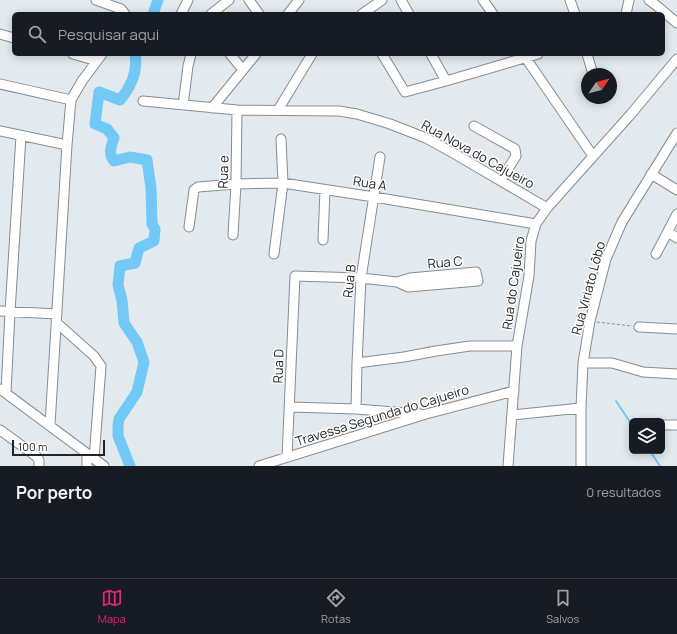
<!DOCTYPE html>
<html lang="pt">
<meta charset="utf-8">
<style>
body{margin:0;font-family:Manrope,sans-serif;background:#242831;color:#f1f3f6}
.controls{position:absolute;right:12px;bottom:12px;display:grid;overflow:hidden;border-radius:6px;box-shadow:0 2px 10px #0003}
.controls button{width:36px;height:36px;display:grid;place-items:center;padding:0;border:0;border-bottom:1px solid #363941;background:#171b24;color:#f1f3f6;font:20px sans-serif}
.compass{position:absolute;left:581px;top:68px;width:36px;height:36px;border-radius:50%;background:#171b24;box-shadow:0 2px 10px #0003;rotate:55deg}
.scale{position:absolute;left:12px;bottom:10px;width:93px;box-sizing:border-box;padding-left:4px;border:2px solid #222527;border-top:0;font-size:11px;line-height:14px;white-space:nowrap;color:#222527;-webkit-text-stroke:3px #fff;paint-order:stroke}
.list{margin:0;padding:0;list-style:none}
h2{display:flex;justify-content:space-between;align-items:center;height:52px;margin:0;padding:0 16px;font-size:17px}
h2 small{font-size:13px;font-weight:400;color:#9ea1a6}
.icon{flex:none;width:22px;height:22px;fill:none;stroke:currentColor;stroke-width:2;stroke-linecap:round;stroke-linejoin:round}
.map{position:relative;flex:none;width:677px;height:466px;overflow:hidden}
.search{position:absolute;background:#171b24;box-shadow:0 2px 10px #0003;left:12px;right:12px;top:12px;height:44px;display:flex;align-items:center;gap:10px;box-sizing:border-box;padding:0 14px;border-radius:6px;color:#9ea1a6;font-size:15px}
.sheet{height:112px;background:#171b24}
nav{display:flex;justify-content:space-around;align-items:center;box-sizing:border-box;height:56px;border-top:1px solid #363941;background:#171b24;font-size:11px;color:#9ea1a6}
nav a{display:grid;justify-items:center;gap:2px}
nav .on{color:#db2777}
.map>svg:first-child{display:block}
.lines{fill:none;stroke-linecap:round;stroke-linejoin:round}
.stream{stroke:#72c9f6;stroke-width:2}
.river{stroke:#72c9f6;stroke-width:11}
.minor-casing{stroke:#858d91;stroke-width:11}
.path{stroke:#8a9093;stroke-width:1;stroke-dasharray:3 2;stroke-linecap:butt}
.minor{stroke:#fff;stroke-width:9}
.labels{text-anchor:middle;dominant-baseline:central;stroke-width:3;stroke-linejoin:round;paint-order:stroke}
.street-label{font-size:13px;fill:#222527;stroke:#fff}
</style>
<div class="map">
<svg width="677" height="466" viewBox="0 0 677 466">
<rect width="100%" height="100%" fill="#e2eaef"/>
<g class="lines">
<!-- stream -->
<path class="stream" d="M 616,401 L 632,425
M 650,451 L 660,466"/>
<!-- river -->
<path class="river" d="M 153,14 L 158,0
M 130,466 L 118,436 L 118,426 L 119,419 L 137,392 L 144,362 L 137,342 L 124,323 L 122,300 L 118,285 L 120,266 L 135,263 L 139,248 L 154,241 L 155,229 L 152,224 L 151,188 L 147,160 L 130,157 L 114,161 C 108,153 111,147 114,138 L 107,129 L 95,124 L 99,92 L 120,100 C 131,87 138,71 135,54"/>
<!-- minor casing -->
<g class="minor-casing">
<path id="minor" d="M 96,0 L 121,9 L 125,14
M 249,0 L 259,14
M 401,0 L 409,14
M 483,0 L 493,14
M 570,0 L 575,14
M 649,0 L 657,6 L 677,23
M 181,14 L 188,0
M 211,14 L 229,0
M 288,14 L 299,0
M 362,14 L 382,0
M 626,14 L 629,0
M 0,34 L 14,38
M 73,54 L 97,61
M 230,54 L 243,70
M 382,54 L 405,92 L 446,81 L 538,54
M 431,54 L 446,81
M 523,54 L 593,156
M 587,54 L 593,74
M 0,84 L 71,100
M 143,101 L 237,110 L 339,111 L 357,114 L 390,124 L 426,138 L 455,154 L 547,208
M 183,105 L 188,66 L 191,54
M 212,108 L 256,54
M 278,110 L 312,54
M 474,126 L 515,149 L 516,156 L 501,180
M 0,131 L 67,145
M 651,174 L 677,190
M 189,227 L 194,190 L 198,187 L 236,184 L 283,183 L 374,197 L 536,224
M 668,232 L 677,238
M 233,235 L 236,184 L 237,110
M 323,240 L 325,190
M 274,254 L 283,183 L 281,139
M 656,254 L 677,214
M 0,311 L 57,314
M 57,323 L 94,356 L 101,366 L 94,459
M 639,327 L 677,329
M 357,363 L 404,357 L 436,351 L 470,346 L 517,346
M 583,363 L 612,363 L 643,372 L 677,374
M 0,389 L 104,466
M 6,393 L 10,312 L 21,136
M 290,407 L 356,409 L 420,414
M 356,409 L 357,363 L 361,278 L 380,157
M 512,415 L 581,408
M 50,425 L 67,145 L 71,100 L 82,81 L 102,54
M 662,425 L 677,425
M 0,430 L 36,456 L 39,460 L 39,466
M 287,457 L 295,276 L 361,278 L 397,282 L 408,287 L 478,281 L 476,272 L 410,278 L 397,282
M 87,466 L 87,454
M 259,466 L 426,414 L 514,391
M 508,466 L 517,346 L 529,276 L 531,241 L 536,224 L 547,208 L 631,114 L 677,59
M 581,466 L 581,408 L 583,363 L 590,321 L 606,259 L 622,222 L 677,133"/>
</g>
<!-- path -->
<path class="path" d="M 597,322 L 632,326"/>
<!-- minor -->
<use href="#minor" class="minor"/>
</g>
<g class="labels">
<!-- street labels -->
<g class="street-label">
<text transform="translate(478 154) rotate(29)">Rua Nova do Cajueiro</text>
<text transform="translate(223 172) rotate(-88)">Rua e</text>
<text transform="translate(370 183) rotate(9)">Rua A</text>
<text transform="translate(445 262) rotate(-5)">Rua C</text>
<text transform="translate(349 281) rotate(-84)">Rua B</text>
<text transform="translate(513 283) rotate(-82)">Rua do Cajueiro</text>
<text transform="translate(588 288) rotate(-75)">Rua Viriato Lôbo</text>
<text transform="translate(278 366) rotate(-88)">Rua D</text>
<text transform="translate(382 415) rotate(-17)">Travessa Segunda do Cajueiro</text>
</g>
</g>
</svg>
<div class="controls">
<button><svg class="icon" aria-label="layers" viewBox="0 0 24 24"><path d="M12 4l9 5-9 5-9-5zM3 14l9 5 9-5"/></svg></button>
</div>
<svg class="compass" viewBox="-18 -18 36 36"><path d="M0-13l5 13h-10z" fill="#e53935"/><path d="M0 13l5-13h-10z" fill="#9ea1a6"/></svg>
<div class="scale">100 m</div>
<div class="search"><svg class="icon" aria-label="search" viewBox="0 0 24 24"><circle cx="10" cy="10" r="6"/><path d="M15 15l6 6"/></svg>Pesquisar aqui</div>
</div>
<section class="sheet">
<h2>Por perto<small>0 resultados</small></h2>
<ul class="list">
</ul>
</section>
<nav>
<a class="on"><svg class="icon" aria-label="map" viewBox="0 0 24 24"><path d="M3 6l6-2 6 2 6-2v14l-6 2-6-2-6 2zM9 4v14M15 6v14"/></svg>Mapa</a>
<a><svg class="icon" aria-label="directions" viewBox="0 0 24 24"><path d="M12 3l9 9-9 9-9-9zM9 14v-3h6M13 9l2 2-2 2"/></svg>Rotas</a>
<a><svg class="icon" aria-label="saved" viewBox="0 0 24 24"><path d="M7 4h10v16l-5-4-5 4z"/></svg>Salvos</a>
</nav>
